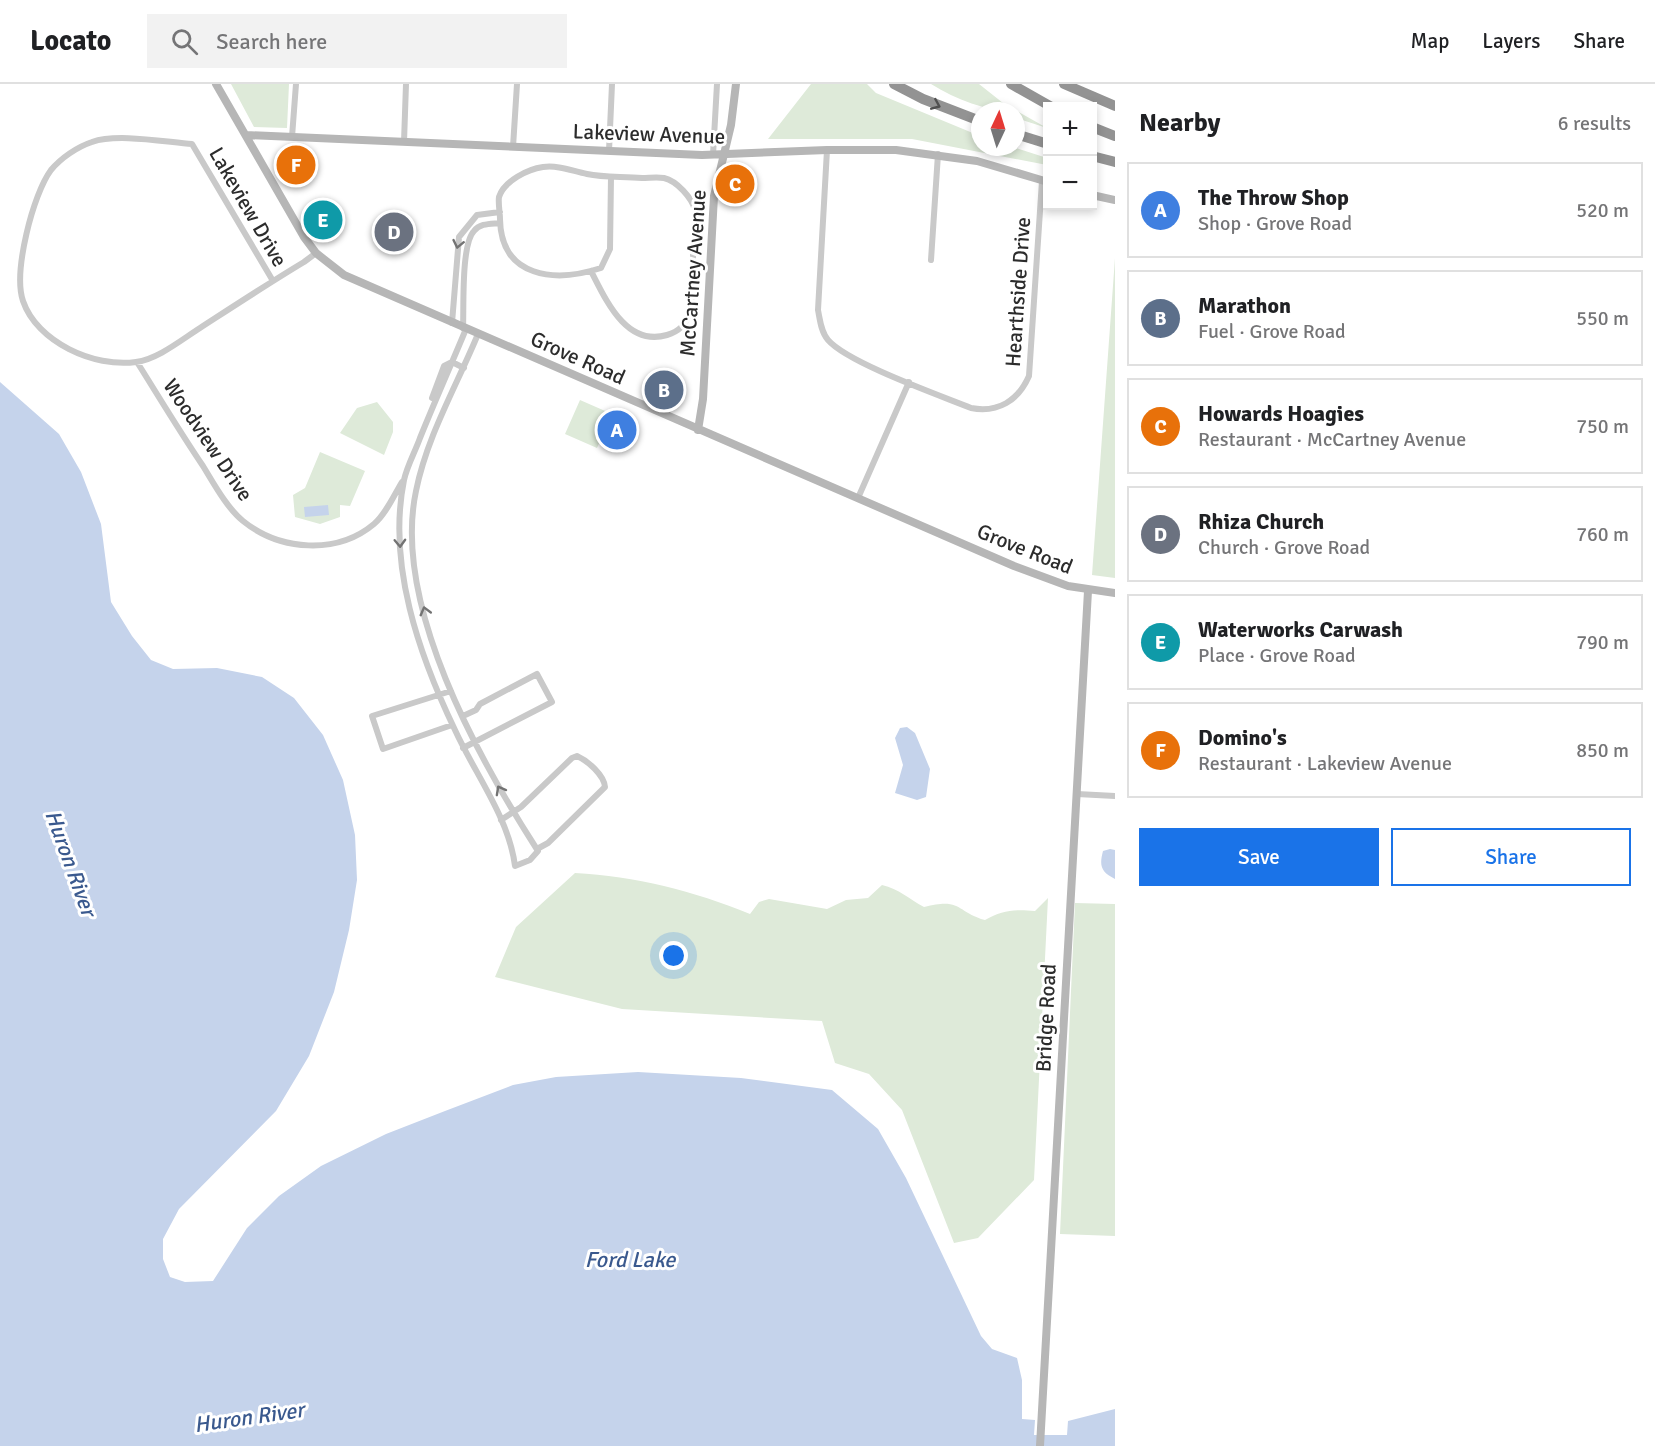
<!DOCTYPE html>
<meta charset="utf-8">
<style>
body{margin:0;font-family:Signika,sans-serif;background:#f2f2f2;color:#202124}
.controls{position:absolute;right:18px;top:18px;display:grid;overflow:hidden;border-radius:0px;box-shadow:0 3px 9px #0003}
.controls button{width:54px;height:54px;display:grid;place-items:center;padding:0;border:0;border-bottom:2px solid #e0e0e0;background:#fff;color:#202124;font:30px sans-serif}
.compass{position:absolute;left:971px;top:18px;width:54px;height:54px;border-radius:50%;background:#fff;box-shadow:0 3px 9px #0003;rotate:4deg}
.you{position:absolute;left:674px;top:872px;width:21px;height:21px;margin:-15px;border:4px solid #fff;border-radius:50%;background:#1a73e8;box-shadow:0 0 0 9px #1a73e833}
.badge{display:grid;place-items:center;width:39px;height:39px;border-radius:50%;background:#1a73e8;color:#fff;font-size:20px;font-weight:700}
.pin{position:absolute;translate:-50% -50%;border:3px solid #fff;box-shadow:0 2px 6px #0006}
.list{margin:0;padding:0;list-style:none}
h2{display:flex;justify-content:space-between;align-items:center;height:78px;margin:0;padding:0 24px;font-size:26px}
h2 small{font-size:20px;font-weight:400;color:#757577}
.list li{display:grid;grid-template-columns:39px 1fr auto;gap:18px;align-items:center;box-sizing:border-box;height:96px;margin:0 12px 12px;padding:0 12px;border:2px solid #e0e0e0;border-radius:0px}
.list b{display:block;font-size:22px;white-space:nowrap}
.list p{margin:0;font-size:20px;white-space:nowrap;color:#757577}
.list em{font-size:20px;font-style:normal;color:#757577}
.actions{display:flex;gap:12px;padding:18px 24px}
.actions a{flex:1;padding:14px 0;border:2px solid #1a73e8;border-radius:0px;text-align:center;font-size:21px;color:#1a73e8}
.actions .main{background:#1a73e8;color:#fff}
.icon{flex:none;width:33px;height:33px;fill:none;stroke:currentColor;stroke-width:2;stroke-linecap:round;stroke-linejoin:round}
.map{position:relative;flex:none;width:1115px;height:1362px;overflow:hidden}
header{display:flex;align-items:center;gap:36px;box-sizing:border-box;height:84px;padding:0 30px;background:#fff;border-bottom:2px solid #e0e0e0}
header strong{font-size:28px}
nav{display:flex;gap:33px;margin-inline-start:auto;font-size:21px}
.search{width:420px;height:54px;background:#f2f2f2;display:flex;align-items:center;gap:15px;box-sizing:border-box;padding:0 21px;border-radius:0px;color:#757577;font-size:22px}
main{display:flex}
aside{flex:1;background:#fff}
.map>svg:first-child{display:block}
.green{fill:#deead9}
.water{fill:#c5d3eb}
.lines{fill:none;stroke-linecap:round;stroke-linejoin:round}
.street{stroke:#c9c9c9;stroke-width:6}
.secondary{stroke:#b6b6b6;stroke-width:8}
.highway{stroke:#939393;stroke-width:10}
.oneway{stroke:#505050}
.oneway2{stroke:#737373}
.labels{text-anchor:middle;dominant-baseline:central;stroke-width:6;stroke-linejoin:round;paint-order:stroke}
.street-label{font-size:21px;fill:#2c2c2c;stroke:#fff}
.water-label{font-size:22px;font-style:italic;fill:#3a598e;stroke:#fff}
</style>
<header>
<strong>Locato</strong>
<div class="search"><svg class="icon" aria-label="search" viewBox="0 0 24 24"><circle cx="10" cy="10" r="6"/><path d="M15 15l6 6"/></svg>Search here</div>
<nav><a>Map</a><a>Layers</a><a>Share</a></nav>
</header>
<main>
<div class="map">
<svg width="1115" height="1362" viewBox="0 0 1115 1362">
<rect width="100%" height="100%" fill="#fff"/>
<!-- green -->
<path class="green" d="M 231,0 L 289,0 L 287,44 L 254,43 Z
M 811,0 L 867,0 L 876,9 L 980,52 L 980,63 L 1013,63 L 1047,74 L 1047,81 L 912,55 L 768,55 Z
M 931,0 L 979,0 L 1003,19 L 1047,44 L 1016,34 L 1016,27 C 985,27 957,16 931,0 Z
M 1115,174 L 1115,494 L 1092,491 Z
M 580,316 L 612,330 L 597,364 L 565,350 Z
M 377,318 L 393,338 L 393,348 L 384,371 L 340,349 L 357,324 Z
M 320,368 L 365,387 L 350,422 L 340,421 L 340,433 L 320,440 L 295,433 L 293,411 L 305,404 Z
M 575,789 C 635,792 694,807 750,830 L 759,818 L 769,815 L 827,825 L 846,816 L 868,814 L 882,801 C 899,805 909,815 924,823 C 962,813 956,828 985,836 C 1002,826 1015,825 1035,827 L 1048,814 L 1034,1096 L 978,1154 L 954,1159 L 902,1026 L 869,990 L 835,979 L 822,937 L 622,925 L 495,893 L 516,843 Z
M 1075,819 L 1115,820 L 1115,1152 L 1060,1150 Z"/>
<!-- water -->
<path class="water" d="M 0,298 L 59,350 L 81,388 L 101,440 L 111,518 L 132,552 L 151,576 L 173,585 L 217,584 L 262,593 L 294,614 L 323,651 L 343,696 L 355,751 L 357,796 L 349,846 L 334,908 L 309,972 L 276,1027 L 179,1125 L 163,1155 L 163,1175 L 170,1193 L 185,1198 L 213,1197 L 247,1144 L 279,1112 L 321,1082 L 386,1050 L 445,1027 L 513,1001 L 556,993 L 638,988 L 741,994 L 832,1006 L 878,1045 L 906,1094 L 981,1252 L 992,1265 L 1017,1274 L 1022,1296 L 1022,1335 L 1035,1336 L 1034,1351 L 1067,1351 L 1068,1337 L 1115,1325 L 1115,1362 L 0,1362 Z
M 328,421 L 329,431 L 305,433 L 304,423 Z
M 907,643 L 915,649 L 930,685 L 926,713 L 917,716 L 895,709 L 903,681 L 895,654 L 900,644 Z
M 1110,765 L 1115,766 L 1115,795 C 1101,788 1099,782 1103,767 Z"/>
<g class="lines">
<!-- street -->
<path class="street" d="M 292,53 L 296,0
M 404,58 L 406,0
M 513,63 L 517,0
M 827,66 L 818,226 C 820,236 821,248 828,256 C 848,279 939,311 971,324 C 998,329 1018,317 1029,292 L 1042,97
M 609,67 L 612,0
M 713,71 L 717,0
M 931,176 L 938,70
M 591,187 C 606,216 626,263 667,251 C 677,248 686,241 689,230 C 694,212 693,190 693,171 C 694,158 699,139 695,126 C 692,114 677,97 664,94 C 657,93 649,94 642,94 C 624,92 605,94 587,90 C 572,87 559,81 543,83 C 528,85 504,97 499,113 C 498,119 500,129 500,135 C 501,194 555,199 601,184 L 610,165 L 611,93
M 273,197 L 192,60 C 165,58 117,49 92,58 C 77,63 61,74 51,86 C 33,110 13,188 23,217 C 37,258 94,284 136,278 C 158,275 181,256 200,244 C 234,222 269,199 304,178 L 316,169
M 452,239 L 459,153 L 477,131 L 500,128
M 463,244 C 464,224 461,160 474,147 C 480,139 491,140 500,139
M 466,245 C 451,281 435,317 420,354 C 415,368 407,382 404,396 C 387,480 419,571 455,646 C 475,690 509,734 515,782 L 530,776 L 538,767 C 478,674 392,520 416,407 C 427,352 457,301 478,250
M 137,278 C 159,313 180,348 203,382 C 214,400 227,424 243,437 C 280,467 337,471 374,440 C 386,430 394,411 402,398
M 432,314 L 444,282 L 452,278 L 464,284
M 858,414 L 909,298
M 451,607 L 372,632 L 383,665 L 452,641
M 463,632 L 476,626 L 480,620 L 537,590 L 552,618 L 463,664
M 1077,710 L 1115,712
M 501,736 L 521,723 L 572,674 L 577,672 C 588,677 604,691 605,703 L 548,759 L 537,765"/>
<!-- secondary -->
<path class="secondary" d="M 216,0 L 304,153 L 316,169 L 344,191 L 1014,482 L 1068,502 L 1115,509
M 246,51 L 702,71 L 827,66 L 896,66 L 977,77 L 1048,98
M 1092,111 L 1115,116
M 698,346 L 703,315 L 714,112 L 731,41 L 736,0
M 1040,1362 L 1088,507"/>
<!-- highway -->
<path class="highway" d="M 894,0 L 923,15 L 980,37
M 1011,0 L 1050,22
M 1064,0 L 1115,22
M 1092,43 L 1115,52
M 1016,50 L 1048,60
M 1092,72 L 1115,78"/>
</g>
<!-- one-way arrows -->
<defs><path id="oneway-chevron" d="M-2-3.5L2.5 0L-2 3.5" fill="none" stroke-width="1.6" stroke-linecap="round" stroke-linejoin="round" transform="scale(1.5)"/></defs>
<use class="oneway" href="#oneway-chevron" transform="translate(936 21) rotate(23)"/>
<g class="oneway2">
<use href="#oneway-chevron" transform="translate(458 160) rotate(102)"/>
<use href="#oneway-chevron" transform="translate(400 459) rotate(88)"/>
<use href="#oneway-chevron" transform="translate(425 527) rotate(-105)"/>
<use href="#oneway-chevron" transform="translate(500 706) rotate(-119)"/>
</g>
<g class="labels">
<!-- street labels -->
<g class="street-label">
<text transform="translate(649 50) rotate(2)">Lakeview Avenue</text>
<text transform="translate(248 123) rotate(60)">Lakeview Drive</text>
<text transform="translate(693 189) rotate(-86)">McCartney Avenue</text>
<text transform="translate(1018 208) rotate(-86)">Hearthside Drive</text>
<text transform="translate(578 274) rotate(24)">Grove Road</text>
<text transform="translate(208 356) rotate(56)">Woodview Drive</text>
<text transform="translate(1025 465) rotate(22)">Grove Road</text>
<text transform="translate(1046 934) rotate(-87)">Bridge Road</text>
</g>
<!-- water labels -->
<g class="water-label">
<text transform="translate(71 779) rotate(70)">Huron River</text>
<text x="630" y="1175">Ford Lake</text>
<text transform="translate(249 1333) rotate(-8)">Huron River</text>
</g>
</g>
</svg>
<div class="controls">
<button>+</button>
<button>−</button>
</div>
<svg class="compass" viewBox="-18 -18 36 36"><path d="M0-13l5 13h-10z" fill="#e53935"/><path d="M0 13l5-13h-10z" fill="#757577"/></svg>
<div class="you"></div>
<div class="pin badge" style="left:617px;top:346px;background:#3f7fe0">A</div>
<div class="pin badge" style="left:664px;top:306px;background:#5c6f8a">B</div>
<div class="pin badge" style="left:735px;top:100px;background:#e8710a">C</div>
<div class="pin badge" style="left:394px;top:148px;background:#6b7280">D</div>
<div class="pin badge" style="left:323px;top:136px;background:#0f9aa8">E</div>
<div class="pin badge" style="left:296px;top:81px;background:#e8710a">F</div>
</div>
<aside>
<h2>Nearby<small>6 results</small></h2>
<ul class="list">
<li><span class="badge" style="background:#3f7fe0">A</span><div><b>The Throw Shop</b><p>Shop · Grove Road</p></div><em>520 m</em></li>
<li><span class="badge" style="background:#5c6f8a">B</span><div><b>Marathon</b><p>Fuel · Grove Road</p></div><em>550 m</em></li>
<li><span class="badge" style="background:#e8710a">C</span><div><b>Howards Hoagies</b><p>Restaurant · McCartney Avenue</p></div><em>750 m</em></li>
<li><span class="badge" style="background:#6b7280">D</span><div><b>Rhiza Church</b><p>Church · Grove Road</p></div><em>760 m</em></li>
<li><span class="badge" style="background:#0f9aa8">E</span><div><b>Waterworks Carwash</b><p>Place · Grove Road</p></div><em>790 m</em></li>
<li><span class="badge" style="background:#e8710a">F</span><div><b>Domino's</b><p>Restaurant · Lakeview Avenue</p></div><em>850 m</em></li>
</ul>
<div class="actions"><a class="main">Save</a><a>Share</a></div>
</aside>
</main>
